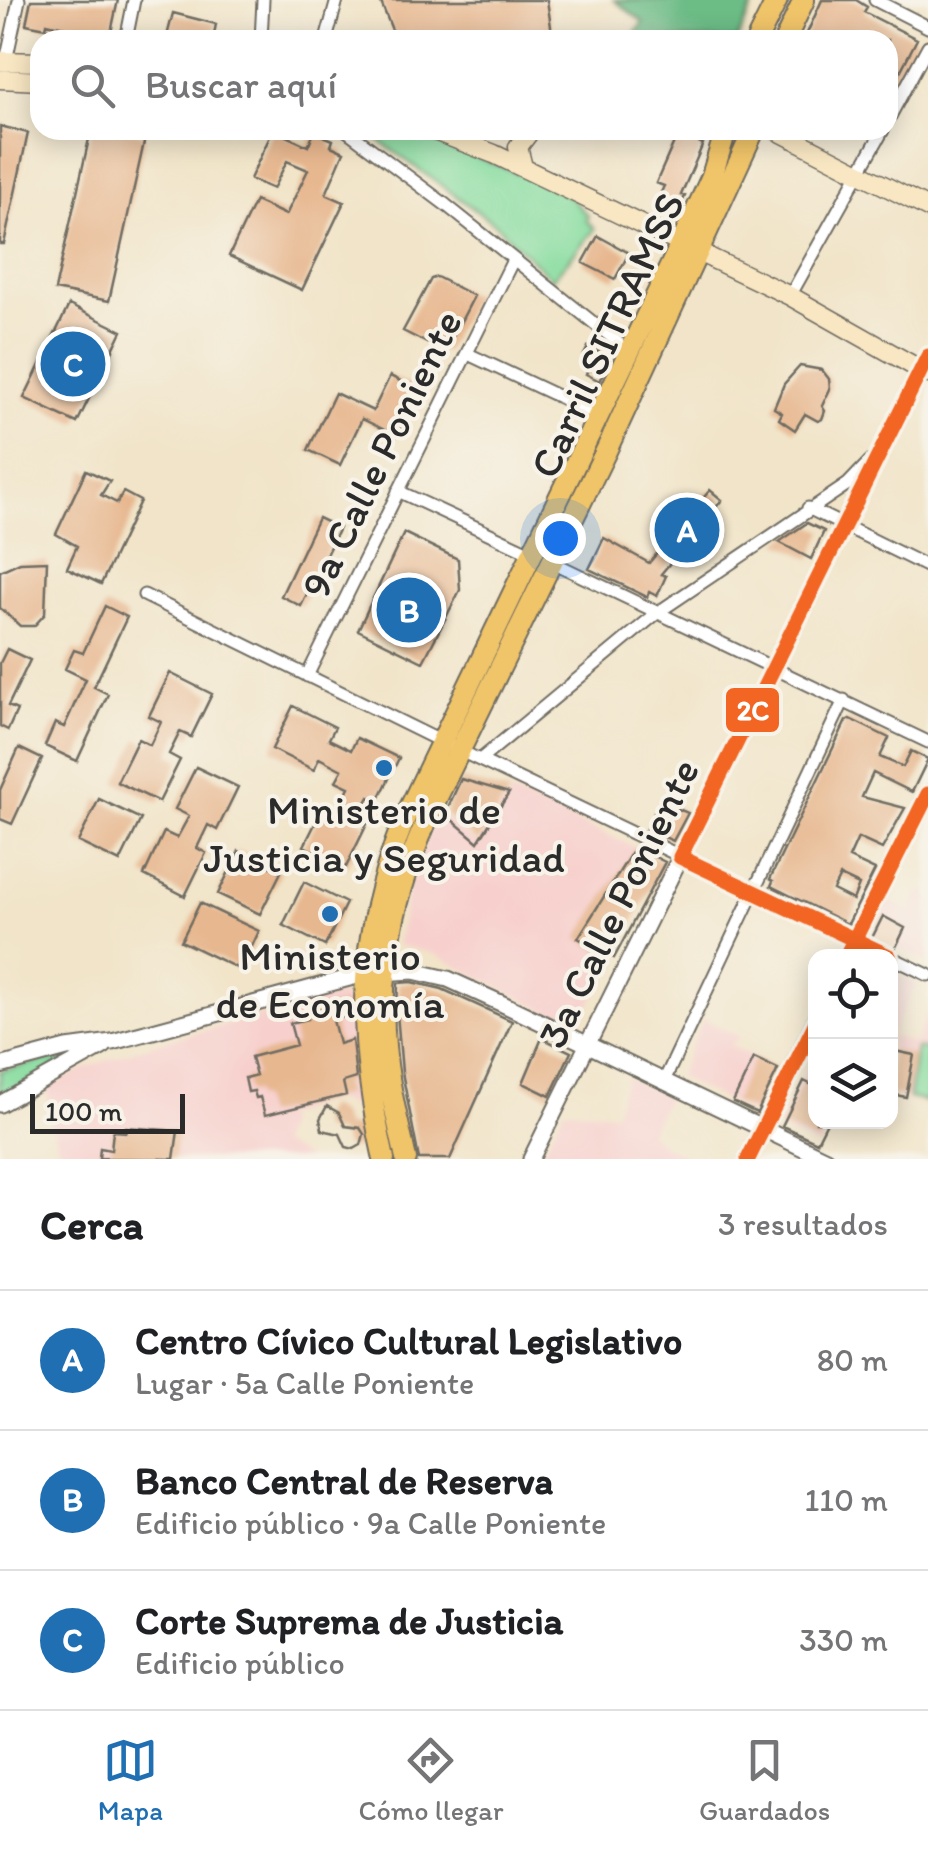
<!DOCTYPE html>
<html lang="es">
<meta charset="utf-8">
<style>
body{margin:0;font-family:Itim,sans-serif;background:#f6f6f6;color:#202124}
.controls{position:absolute;right:30px;bottom:30px;display:grid;overflow:hidden;border-radius:20px;box-shadow:0 5px 25px #0003}
.controls button{width:90px;height:90px;display:grid;place-items:center;padding:0;border:0;border-bottom:2px solid #e0e0e0;background:#fff;color:#202124;font:50px sans-serif}
.scale{position:absolute;left:30px;bottom:25px;width:155px;box-sizing:border-box;padding-left:10px;border:5px solid #2b2b2b;border-top:0;font-size:28px;line-height:35px;white-space:nowrap;color:#2b2b2b;-webkit-text-stroke:8px #f7f3e8;paint-order:stroke}
.you{position:absolute;left:560px;top:538px;width:35px;height:35px;margin:-25px;border:8px solid #fff;border-radius:50%;background:#1a73e8;box-shadow:0 0 0 15px #1a73e833}
.badge{display:grid;place-items:center;width:65px;height:65px;border-radius:50%;background:#1f6fb2;color:#fff;font-size:32px;font-weight:700}
.pin{position:absolute;translate:-50% -50%;border:5px solid #fff;box-shadow:0 2px 10px #0006}
.list{margin:0;padding:0;list-style:none}
h2{display:flex;justify-content:space-between;align-items:center;height:130px;margin:0;padding:0 40px;font-size:42px}
h2 small{font-size:32px;font-weight:400;color:#757577}
.list li{display:grid;grid-template-columns:65px 1fr auto;gap:30px;align-items:center;box-sizing:border-box;height:140px;padding:0 40px;border-top:2px solid #e0e0e0}
.list b{display:block;font-size:38px;white-space:nowrap}
.list p{margin:0;font-size:32px;white-space:nowrap;color:#757577}
.list em{font-size:32px;font-style:normal;color:#757577}
.icon{flex:none;width:55px;height:55px;fill:none;stroke:currentColor;stroke-width:2;stroke-linecap:round;stroke-linejoin:round}
.map{position:relative;flex:none;width:928px;height:1159px;overflow:hidden}
.search{position:absolute;background:#fff;box-shadow:0 5px 25px #0003;left:30px;right:30px;top:30px;height:110px;display:flex;align-items:center;gap:25px;box-sizing:border-box;padding:0 35px;border-radius:30px;color:#757577;font-size:38px}
.sheet{height:550px;background:#fff}
nav{display:flex;justify-content:space-around;align-items:center;box-sizing:border-box;height:140px;border-top:2px solid #e0e0e0;background:#fff;font-size:28px;color:#757577}
nav a{display:grid;justify-items:center;gap:5px}
nav .on{color:#1f6fb2}
.map>svg:first-child{display:block}
.built{fill:#f7d0cd}
.green{fill:#85dc9f;stroke:#588465;stroke-width:2.5}
.forest{fill:#6cbc86;stroke:#4c7458;stroke-width:2.5}
.building{fill:#e7b78f;fill-rule:evenodd}
.lines{fill:none;stroke-linecap:round;stroke-linejoin:round}
.minor-casing{stroke:#706c62;stroke-width:15}
.tertiary-casing{stroke:#706c62;stroke-width:19}
.secondary-casing{stroke:#706c62;stroke-width:21}
.primary-casing{stroke:#706c62;stroke-width:24}
.minor{stroke:#fff;stroke-width:11}
.tertiary{stroke:#fff;stroke-width:15}
.secondary{stroke:#f9e7c3;stroke-width:18}
.primary{stroke:#f0c469;stroke-width:20}
.bus-1-casing{stroke:#f7f3e8;stroke-width:22}
.bus-1{stroke:#f26522;stroke-width:15}
.poi-dot{fill:#1f6fb2;stroke:#f7f3e8;stroke-width:4}
.labels{text-anchor:middle;dominant-baseline:central;stroke-width:8;stroke-linejoin:round;paint-order:stroke}
.street-label{font-size:42px;fill:#2b2b2b;stroke:#f7f3e8}
.poi-label{font-size:42px;fill:#2b2b2b;stroke:#f7f3e8}
.line-badge{stroke:#f7f3e8;stroke-width:4}
.badge-label{font-size:28px;text-anchor:middle;font-weight:bold;fill:#fff}
</style>
<div class="map">
<svg width="928" height="1159" viewBox="0 0 928 1159">
<rect width="100%" height="100%" fill="#f7f3e8"/>
<filter id="ink" filterUnits="userSpaceOnUse"><feTurbulence type="fractalNoise" baseFrequency=".01" numOctaves="2"/><feDisplacementMap in="SourceGraphic" scale="20" xChannelSelector="R" yChannelSelector="G"/><feConvolveMatrix kernelMatrix="1 2 1 2 8 2 1 2 1" color-interpolation-filters="sRGB"/></filter>
<filter id="wash" filterUnits="userSpaceOnUse"><feTurbulence type="fractalNoise" baseFrequency=".0048" numOctaves="4" result="noise"/><feDisplacementMap in="SourceGraphic" scale="40" xChannelSelector="R" yChannelSelector="G"/><feGaussianBlur stdDeviation="2.25" result="paint"/><feColorMatrix in="noise" values="0 0 0 0 0 0 0 0 0 0 0 0 0 0 0 0 0 1.4 0 .05"/><feComposite in="paint" operator="in"/></filter>
<g filter="url(#wash)">
<rect width="100%" height="100%" fill="#f1e4c8"/>
<!-- built -->
<path class="built" d="M 511,793 L 635,847 L 579,937 L 614,958 L 578,1027 L 432,953 L 397,945 L 409,886 L 438,811 L 478,844 Z
M 921,890 L 928,894 L 928,963 L 871,935 L 886,900 L 910,911 Z
M 890,972 L 916,984 L 891,1036 L 914,1043 L 928,1013 L 928,1103 L 891,1095 Z
M 340,995 L 352,1002 L 354,1055 L 360,1109 L 333,1099 L 284,1116 L 286,1125 L 279,1144 L 308,1159 L 63,1159 L 51,1127 L 47,1088 L 90,1066 L 157,1043 Z
M 703,1019 L 740,1037 L 730,1045 L 781,1071 L 758,1117 L 680,1078 L 679,1073 Z
M 815,1051 L 816,1122 L 831,1122 L 819,1147 L 778,1127 Z
M 626,1077 L 667,1098 L 649,1133 L 664,1146 L 692,1159 L 539,1159 L 564,1109 L 615,1113 Z"/>
<!-- green -->
<path class="green" d="M 364,130 L 406,130 L 536,180 L 570,197 L 588,216 L 586,220 L 595,229 L 552,279 L 495,224 Z
M 916,1048 L 928,1050 L 928,1102 L 909,1098 Z
M 77,1053 L 0,1099 L 0,1071 Z"/>
<!-- forest -->
<path class="forest" d="M 614,0 L 756,0 L 737,40 L 638,40 L 633,36 L 643,22 Z"/>
<g id="blocks">
<!-- building -->
<path class="building" d="M 31,0 L 118,0 L 110,37 L 88,32 L 86,37 L 63,32 L 64,27 L 47,23 L 46,28 L 26,24 Z
M 380,0 L 547,0 L 553,40 L 396,40 Z
M 822,0 L 856,0 L 867,7 L 864,12 L 917,39 L 888,95 L 888,40 L 804,40 Z
M 173,13 L 216,24 L 213,40 L 166,40 Z
M 0,126 L 28,133 L 4,244 L 0,244 Z
M 91,130 L 125,130 L 142,134 L 145,138 L 109,301 L 55,290 Z
M 273,130 L 308,146 L 314,132 L 333,140 L 331,146 L 344,152 L 326,194 L 344,202 L 302,290 L 229,256 L 255,201 L 286,215 L 308,170 L 287,161 L 273,189 L 250,179 Z
M 678,133 L 703,144 L 681,195 L 685,196 L 678,211 L 657,201 L 664,186 L 656,183 Z
M 598,236 L 629,253 L 615,279 L 583,263 Z
M 437,277 L 474,296 L 445,352 L 403,331 L 431,279 Z
M 69,305 L 122,331 L 77,423 L 24,398 Z
M 588,347 L 611,358 L 600,381 L 586,374 L 593,359 L 584,355 Z
M 800,366 L 822,370 L 829,379 L 830,389 L 822,406 L 825,411 L 822,419 L 818,421 L 805,414 L 795,430 L 779,419 L 782,413 L 774,408 L 784,384 Z
M 390,376 L 419,390 L 410,415 L 397,436 L 362,419 L 340,465 L 308,450 L 335,393 L 373,411 Z
M 86,470 L 110,481 L 101,495 L 117,503 L 123,492 L 140,501 L 101,584 L 67,568 L 77,546 L 56,534 Z
M 710,490 L 722,500 L 661,574 L 666,576 L 657,596 L 649,592 L 647,597 L 589,569 L 604,538 L 649,563 Z
M 318,518 L 339,528 L 301,606 L 281,596 Z
M 807,523 L 824,531 L 811,559 L 779,542 Z
M 404,533 L 458,559 L 460,590 L 423,662 L 358,630 Z
M 47,561 L 45,614 L 34,626 L 20,626 L 0,608 L 0,571 L 20,562 Z
M 105,606 L 127,617 L 94,687 L 108,694 L 77,761 L 45,746 L 55,723 L 64,727 L 86,679 L 65,669 L 74,650 L 83,653 Z
M 7,649 L 30,660 L 8,706 L 17,710 L 8,730 L 0,726 L 0,663 Z
M 170,673 L 212,694 L 191,737 L 180,732 L 169,754 L 180,760 L 159,802 L 117,782 L 138,739 L 150,745 L 161,722 L 149,716 Z
M 293,706 L 335,727 L 329,739 L 351,750 L 357,738 L 399,758 L 378,801 L 369,797 L 357,819 L 367,824 L 346,867 L 304,846 L 325,804 L 338,810 L 349,787 L 336,781 L 342,770 L 319,758 L 314,770 L 272,749 Z
M 850,719 L 889,738 L 880,757 L 903,767 L 911,751 L 928,759 L 912,792 L 873,773 L 862,797 L 905,808 L 882,849 L 858,838 L 849,858 L 875,870 L 848,924 L 771,886 L 773,881 L 770,879 L 846,721 ZM 840,876 L 859,885 L 853,900 L 833,890 Z
M 19,748 L 42,759 L 12,824 L 0,819 L 0,790 Z
M 196,767 L 238,787 L 217,830 L 208,825 L 197,848 L 206,853 L 185,896 L 144,875 L 164,832 L 177,838 L 189,816 L 175,809 Z
M 461,779 L 509,793 L 478,842 L 445,814 Z
M 99,799 L 141,819 L 120,862 L 78,842 Z
M 660,801 L 688,813 L 673,841 L 646,829 Z
M 635,847 L 665,862 L 614,958 L 578,938 Z
M 239,851 L 281,872 L 260,914 L 218,894 Z
M 304,882 L 346,903 L 325,946 L 283,925 Z
M 200,903 L 259,931 L 241,970 L 181,941 Z
M 883,916 L 905,928 L 895,949 L 872,938 Z
M 412,982 L 442,989 L 512,1021 L 450,1159 L 419,1159 L 402,1072 L 397,1013 L 398,983 Z
M 344,1004 L 347,1016 L 333,1020 L 339,1044 L 352,1040 L 356,1078 L 343,1082 L 346,1095 L 265,1115 L 260,1097 L 256,1098 L 254,1091 L 248,1092 L 245,1078 L 256,1075 L 251,1057 L 296,1045 L 290,1023 L 308,1019 L 306,1011 Z
M 542,1038 L 571,1052 L 550,1096 L 523,1083 Z
M 890,1050 L 914,1055 L 906,1097 L 890,1094 Z
M 754,1058 L 778,1069 L 757,1113 L 733,1102 Z
M 804,1081 L 816,1087 L 816,1122 L 827,1122 L 817,1142 L 782,1126 Z
M 327,1106 L 339,1113 L 345,1126 L 360,1128 L 364,1134 L 361,1145 L 354,1149 L 346,1147 L 340,1134 L 322,1130 L 320,1119 Z
M 126,1127 L 178,1131 L 174,1159 L 99,1158 L 100,1148 L 111,1150 L 113,1131 L 126,1132 Z"/>
</g>
</g>
<g filter="url(#ink)">
<use href="#blocks" fill-opacity="0" stroke="#706c62" stroke-width="2.5"/>
<g class="lines">
<!-- minor casing -->
<g class="minor-casing">
<path id="minor" d="M 875,0 L 928,27
M 126,40 L 134,0
M 261,40 L 263,0
M 326,40 L 337,0
M 6,61 L 19,0
M 888,120 L 928,46
M 346,130 L 446,205 L 630,352
M 790,296 L 883,130
M 468,354 L 600,416
M 398,491 L 533,554
M 808,508 L 928,567
M 552,562 L 928,742
M 144,595 L 442,742 L 928,975
M 307,676 L 513,260
M 480,760 L 657,613 L 848,484 L 872,459
M 664,1081 L 844,700"/>
</g>
<!-- tertiary casing -->
<g class="tertiary-casing">
<path id="tertiary" d="M 0,1066 L 67,1048 L 112,1042 L 364,974 L 413,971 L 448,979 L 505,1005 L 826,1159
M 0,1104 L 104,1046
M 531,1159 L 928,356"/>
</g>
<!-- secondary casing -->
<g class="secondary-casing">
<path id="secondary" d="M 0,61 L 40,62
M 0,79 L 40,81
M 432,130 L 494,154 L 790,296 L 928,374
M 776,130 L 928,208
M 523,167 L 518,147 L 531,130
M 846,956 L 928,794
M 748,1159 L 816,1021"/>
</g>
<!-- primary casing -->
<g class="primary-casing">
<path id="primary" d="M 757,40 L 777,0
M 785,40 L 804,0
M 384,1159 C 356,1035 356,940 404,820 L 681,244 L 712,176 L 726,130
M 406,1159 C 398,1122 388,1084 385,1046 C 377,956 400,876 438,795 L 606,451 L 754,130"/>
</g>
<!-- minor -->
<use href="#minor" class="minor"/>
<!-- tertiary -->
<use href="#tertiary" class="tertiary"/>
<!-- secondary -->
<use href="#secondary" class="secondary"/>
<!-- primary -->
<use href="#primary" class="primary"/>
<!-- bus-1 casing -->
<g class="bus-1-casing">
<path id="bus-1" d="M 846,956 L 928,794
M 889,956 L 680,857 L 928,356
M 748,1159 L 816,1022"/>
</g>
<!-- bus-1 -->
<use href="#bus-1" class="bus-1"/>
</g>
</g>
<!-- markers -->
<g class="poi-dot">
<circle cx="384" cy="768" r="10"/>
<circle cx="330" cy="914" r="10"/>
</g>
<g class="labels">
<!-- street labels -->
<g class="street-label">
<text transform="translate(607 335) rotate(-65)">Carril SITRAMSS</text>
<text transform="translate(381 454) rotate(-64)">9a Calle Poniente</text>
<text transform="translate(618 903) rotate(-64)">3a Calle Poniente</text>
</g>
<!-- poi labels -->
<g class="poi-label">
<text x="384" y="809">Ministerio de<tspan x="384" dy="48">Justicia y Seguridad</tspan></text>
<text x="330" y="955">Ministerio<tspan x="330" dy="48">de Economía</tspan></text>
</g>
</g>
<rect class="line-badge" x="724" y="686" width="57" height="48" rx="10" fill="#f26522"/>
<g class="badge-label">
<text x="753" y="720">2C</text>
</g>
</svg>
<div class="controls">
<button><svg class="icon" aria-label="locate" viewBox="0 0 24 24"><circle cx="12" cy="12" r="6"/><path d="M12 2v4M12 18v4M2 12h4M18 12h4"/></svg></button>
<button><svg class="icon" aria-label="layers" viewBox="0 0 24 24"><path d="M12 4l9 5-9 5-9-5zM3 14l9 5 9-5"/></svg></button>
</div>
<div class="scale">100 m</div>
<div class="you"></div>
<div class="pin badge" style="left:687px;top:530px">A</div>
<div class="pin badge" style="left:409px;top:610px">B</div>
<div class="pin badge" style="left:73px;top:364px">C</div>
<div class="search"><svg class="icon" aria-label="search" viewBox="0 0 24 24"><circle cx="10" cy="10" r="6"/><path d="M15 15l6 6"/></svg>Buscar aquí</div>
</div>
<section class="sheet">
<h2>Cerca<small>3 resultados</small></h2>
<ul class="list">
<li><span class="badge">A</span><div><b>Centro Cívico Cultural Legislativo</b><p>Lugar · 5a Calle Poniente</p></div><em>80 m</em></li>
<li><span class="badge">B</span><div><b>Banco Central de Reserva</b><p>Edificio público · 9a Calle Poniente</p></div><em>110 m</em></li>
<li><span class="badge">C</span><div><b>Corte Suprema de Justicia</b><p>Edificio público</p></div><em>330 m</em></li>
</ul>
</section>
<nav>
<a class="on"><svg class="icon" aria-label="map" viewBox="0 0 24 24"><path d="M3 6l6-2 6 2 6-2v14l-6 2-6-2-6 2zM9 4v14M15 6v14"/></svg>Mapa</a>
<a><svg class="icon" aria-label="directions" viewBox="0 0 24 24"><path d="M12 3l9 9-9 9-9-9zM9 14v-3h6M13 9l2 2-2 2"/></svg>Cómo llegar</a>
<a><svg class="icon" aria-label="saved" viewBox="0 0 24 24"><path d="M7 4h10v16l-5-4-5 4z"/></svg>Guardados</a>
</nav>
